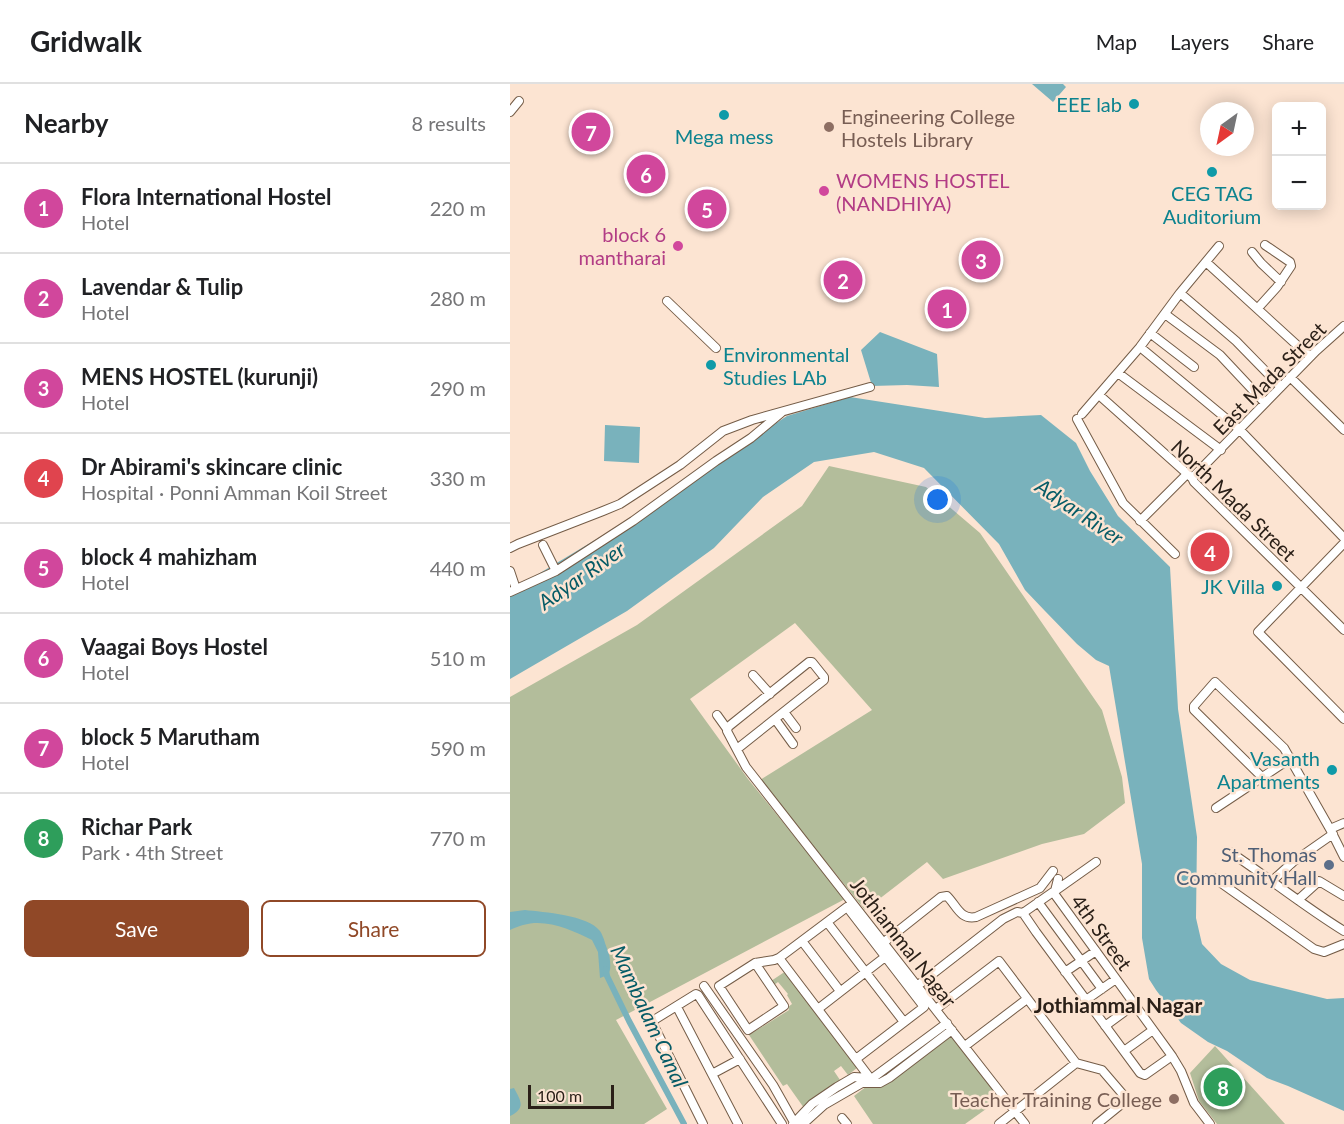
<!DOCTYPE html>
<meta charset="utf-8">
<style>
body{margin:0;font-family:Lato,sans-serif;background:#f6f6f6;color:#202124}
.controls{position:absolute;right:18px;top:18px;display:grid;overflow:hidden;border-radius:9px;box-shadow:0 3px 15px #0003}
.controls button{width:54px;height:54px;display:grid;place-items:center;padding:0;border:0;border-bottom:2px solid #e0e0e0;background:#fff;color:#202124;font:30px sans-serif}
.compass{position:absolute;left:690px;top:18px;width:54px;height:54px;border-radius:50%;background:#fff;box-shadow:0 3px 15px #0003;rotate:213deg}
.scale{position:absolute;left:18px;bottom:15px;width:86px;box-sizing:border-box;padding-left:6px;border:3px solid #2b2018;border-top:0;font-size:16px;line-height:21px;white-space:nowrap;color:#2b2018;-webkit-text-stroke:4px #fce4d2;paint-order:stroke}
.you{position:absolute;left:428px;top:416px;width:21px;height:21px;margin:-15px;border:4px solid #fff;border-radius:50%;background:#1a73e8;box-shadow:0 0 0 9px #1a73e833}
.badge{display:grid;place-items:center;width:39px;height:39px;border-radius:50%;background:#904827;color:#fff;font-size:20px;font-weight:700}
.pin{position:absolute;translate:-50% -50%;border:3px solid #fff;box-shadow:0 2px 6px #0006}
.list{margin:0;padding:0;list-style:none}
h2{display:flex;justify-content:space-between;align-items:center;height:78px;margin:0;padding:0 24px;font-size:26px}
h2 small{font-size:20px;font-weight:400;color:#757577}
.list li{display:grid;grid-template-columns:39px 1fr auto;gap:18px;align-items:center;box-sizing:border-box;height:90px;padding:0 24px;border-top:2px solid #e0e0e0}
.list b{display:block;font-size:22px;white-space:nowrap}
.list p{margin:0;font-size:20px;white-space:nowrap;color:#757577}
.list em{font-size:20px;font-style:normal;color:#757577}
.actions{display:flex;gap:12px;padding:18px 24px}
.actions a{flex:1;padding:14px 0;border:2px solid #904827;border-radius:9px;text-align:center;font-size:21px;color:#904827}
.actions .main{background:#904827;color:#fff}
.map{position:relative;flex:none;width:834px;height:1040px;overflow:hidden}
header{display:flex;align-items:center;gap:36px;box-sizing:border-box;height:84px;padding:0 30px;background:#fff;border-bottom:2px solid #e0e0e0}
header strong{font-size:28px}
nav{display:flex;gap:33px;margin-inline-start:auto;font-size:21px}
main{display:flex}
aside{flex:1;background:#fff}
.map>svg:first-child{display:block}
.green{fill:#b3bd9b}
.water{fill:#79b2bc}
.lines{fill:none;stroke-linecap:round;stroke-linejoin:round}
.canal{stroke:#79b2bc;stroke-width:6}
.minor-casing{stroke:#745c47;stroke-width:10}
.minor{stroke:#fff;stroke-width:8}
.culture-dot{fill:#0f9aa8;stroke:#fce4d2;stroke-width:2}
.education-dot{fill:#8d6e63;stroke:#fce4d2;stroke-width:2}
.hotel-dot{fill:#d1479c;stroke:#fce4d2;stroke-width:2}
.service-dot{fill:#5c6f8a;stroke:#fce4d2;stroke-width:2}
.labels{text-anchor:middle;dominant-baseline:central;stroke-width:5;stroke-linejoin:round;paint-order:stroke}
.culture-label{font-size:20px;fill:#0d838f;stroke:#fce4d2;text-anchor:end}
.education-label{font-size:20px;fill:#785e54;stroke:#fce4d2;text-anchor:start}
.hotel-label{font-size:20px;fill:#b23c85;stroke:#fce4d2;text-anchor:start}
.street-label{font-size:20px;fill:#2b2018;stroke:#fce4d2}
.service-label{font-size:20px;fill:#4e5e75;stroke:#fce4d2;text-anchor:end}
.water-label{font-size:21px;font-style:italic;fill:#065b66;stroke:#fce4d2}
.neighbourhood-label{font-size:21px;font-weight:bold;fill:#2b2018;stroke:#fce4d2}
</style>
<header>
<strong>Gridwalk</strong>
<nav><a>Map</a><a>Layers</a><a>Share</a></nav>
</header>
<main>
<aside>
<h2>Nearby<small>8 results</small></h2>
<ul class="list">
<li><span class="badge" style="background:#d1479c">1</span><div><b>Flora International Hostel</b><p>Hotel</p></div><em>220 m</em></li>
<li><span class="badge" style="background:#d1479c">2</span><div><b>Lavendar &amp; Tulip</b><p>Hotel</p></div><em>280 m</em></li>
<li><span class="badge" style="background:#d1479c">3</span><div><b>MENS HOSTEL (kurunji)</b><p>Hotel</p></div><em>290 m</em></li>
<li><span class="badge" style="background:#e0444e">4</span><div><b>Dr Abirami's skincare clinic</b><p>Hospital · Ponni Amman Koil Street</p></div><em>330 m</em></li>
<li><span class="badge" style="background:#d1479c">5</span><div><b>block 4 mahizham</b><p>Hotel</p></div><em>440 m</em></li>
<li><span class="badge" style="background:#d1479c">6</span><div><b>Vaagai Boys Hostel</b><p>Hotel</p></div><em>510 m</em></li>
<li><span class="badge" style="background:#d1479c">7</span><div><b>block 5 Marutham</b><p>Hotel</p></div><em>590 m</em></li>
<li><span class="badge" style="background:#2e9e5b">8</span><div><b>Richar Park</b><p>Park · 4th Street</p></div><em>770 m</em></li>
</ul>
<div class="actions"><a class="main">Save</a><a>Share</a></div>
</aside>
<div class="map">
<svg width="834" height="1040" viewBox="0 0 834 1040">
<rect width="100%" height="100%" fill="#fce4d2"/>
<!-- green -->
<path class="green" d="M 319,382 L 416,403 L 470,449 L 592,626 L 612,693 L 615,719 L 574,750 L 532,760 L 433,795 L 417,778 L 355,826 L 250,696 L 362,626 L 285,539 L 180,615 L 238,695 L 335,815 L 106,936 L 157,1025 L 134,1040 L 0,1040 L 0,613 L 127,541 L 292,422 Z
M 276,887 L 347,984 L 338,991 L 331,982 L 324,987 L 330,996 L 294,1024 L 277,1000 L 273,1002 L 239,951 L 279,926 L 278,923 L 282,920 L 277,911 L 278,910 L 268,898 L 264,901 L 261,897 Z
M 435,942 L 490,1015 L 455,1040 L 363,1040 L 344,1012 Z
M 705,962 L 775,1040 L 707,1040 L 689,1017 L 680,989 Z"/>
<!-- water -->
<path class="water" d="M 522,0 L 553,0 L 556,3 L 543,18 Z
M 370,248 L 427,270 L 429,303 L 397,301 L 362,302 L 351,266 Z
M 340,313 L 475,334 L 531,331 L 566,359 L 580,387 L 608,432 L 660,483 L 668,625 L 687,753 L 686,834 L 692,860 L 711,880 L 740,896 L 817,915 L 834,914 L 834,1027 L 778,1002 L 757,994 L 717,967 L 698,958 L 671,939 L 646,906 L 639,895 L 632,854 L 632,780 L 599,582 L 586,576 L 567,560 L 535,527 L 515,506 L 489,460 L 414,384 L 364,368 L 304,378 L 253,413 L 204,464 L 117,527 L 0,595 L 0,507 L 115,438 L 277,332 Z
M 95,341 L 130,343 L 129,379 L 94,377 Z
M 15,826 C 33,828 78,831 90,847 C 92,850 94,855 95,859 C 97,865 100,871 100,877 C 101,887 100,891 90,894 L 88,868 L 82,856 C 62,846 36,834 13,841 C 9,842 4,844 0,846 L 0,828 Z
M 4,1004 C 11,1017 16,1024 0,1032 L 0,1005 Z"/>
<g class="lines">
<!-- canal -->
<path class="canal" d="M 96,885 L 97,892 L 119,937 L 174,1040"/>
<!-- minor casing -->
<g class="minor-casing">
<path id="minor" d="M 0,28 L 9,17
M 742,168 L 751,179 L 771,198
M 696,178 L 800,273
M 670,209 L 726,257 L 771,303
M 157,217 L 206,264
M 748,224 L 767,203 L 781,182 L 780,178 L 755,161
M 655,230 L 710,271 L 755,319
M 640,249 L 684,283
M 630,263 L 730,346 L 834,454
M 608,289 L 711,366
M 780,293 L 834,346
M 589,311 L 682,394 L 684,398 L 834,546
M 572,330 L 630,263 L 670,209 L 709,162
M 567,335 L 613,419 L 665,470
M 682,394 L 806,267 L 834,242
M 630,437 L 677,390
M 834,459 L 748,548 L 834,635
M 33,461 L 46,487
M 0,464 L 8,460 L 93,427 L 110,420 L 170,381 L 213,347 L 242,336 L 360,303
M 0,487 L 6,505
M 0,508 L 46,487 L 123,437 L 206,377 L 241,354 L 271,329
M 243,591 L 260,610
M 274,628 L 286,644
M 207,631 L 217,645
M 265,635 L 283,660
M 227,665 L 314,596 L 314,593 L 302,578 L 299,578 L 218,643 L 217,647 L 236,683 L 247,697 L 515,1040
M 752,693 L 684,626 L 684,622 L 705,598 L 774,664 L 820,745 L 834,773
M 706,724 L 781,674
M 820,745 L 834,739
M 720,768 C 759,794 795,823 834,847
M 704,794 L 804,865 L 814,868 L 834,860
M 548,795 L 545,807 L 543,808 L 662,972 L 671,987 L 684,1019 L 700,1040
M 762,797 L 783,778 L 823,750
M 545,807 L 586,778
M 543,808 L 513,829 L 526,848 L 630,989 L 635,991 L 662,972
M 788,816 L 809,797 L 834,812
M 528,818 L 592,905
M 317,838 L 394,938
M 292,857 L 330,907
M 373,859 L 431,813 L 437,812 C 447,822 450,836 466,833 L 530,804 L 543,787
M 269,874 L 360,994
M 245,879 L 274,922 L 238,946 L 209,902 L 245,879 L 264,876 L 269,874 L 337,823 L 414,923 L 346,975
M 555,888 L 586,867
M 194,902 L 263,1001 L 285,1040
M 407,902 L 493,835 L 507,828 L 513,829
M 576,916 L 606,895
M 167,923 L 228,1040
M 308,925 L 375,873
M 426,925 L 489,877 L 566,979 L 592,986 L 616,1014 L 614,1018 L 587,1040
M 595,942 L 625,920
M 455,962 L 517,915
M 614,967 L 643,946
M 202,990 L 230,975
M 332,1034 L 337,1040
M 193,1040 L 143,940 L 144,936 L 186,910 L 188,911 L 272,1040
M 283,1040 L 302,1020 L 327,1003 L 344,993 L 361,994 L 364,993 L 437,939
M 293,1040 L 314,1021 L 352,999 L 370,999 L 379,994 L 442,946
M 489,1040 L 566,979"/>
</g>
<!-- minor -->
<use href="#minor" class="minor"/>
</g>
<!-- markers -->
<g class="culture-dot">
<circle cx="624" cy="20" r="6"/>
<circle cx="214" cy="31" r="6"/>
<circle cx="702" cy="88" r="6"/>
<circle cx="201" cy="281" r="6"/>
<circle cx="767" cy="502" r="6"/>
<circle cx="822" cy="686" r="6"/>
</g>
<g class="education-dot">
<circle cx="319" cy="43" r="6"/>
<circle cx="664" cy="1015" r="6"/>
</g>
<g class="hotel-dot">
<circle cx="314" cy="107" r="6"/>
<circle cx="168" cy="162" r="6"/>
</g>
<circle class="service-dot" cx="819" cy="781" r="6"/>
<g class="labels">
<!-- culture labels -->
<g class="culture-label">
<text x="612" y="20">EEE lab</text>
<text x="214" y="52" text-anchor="middle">Mega mess</text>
<text x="702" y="109" text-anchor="middle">CEG TAG<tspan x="702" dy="23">Auditorium</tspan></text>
<text x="213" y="270" text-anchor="start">Environmental<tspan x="213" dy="23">Studies LAb</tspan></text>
<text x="755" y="502">JK Villa</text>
<text x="810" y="674">Vasanth<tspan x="810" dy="23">Apartments</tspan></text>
</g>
<!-- education labels -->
<g class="education-label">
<text x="331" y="32">Engineering College<tspan x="331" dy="23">Hostels Library</tspan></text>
<text x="652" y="1015" text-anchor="end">Teacher Training College</text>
</g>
<!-- hotel labels -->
<g class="hotel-label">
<text x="326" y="96">WOMENS HOSTEL<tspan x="326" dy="23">(NANDHIYA)</tspan></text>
<text x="156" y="150" text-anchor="end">block 6<tspan x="156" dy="23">mantharai</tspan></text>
</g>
<!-- street labels -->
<g class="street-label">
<text transform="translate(759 294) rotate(-45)">East Mada Street</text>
<text transform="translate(724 416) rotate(44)">North Mada Street</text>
<text transform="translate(592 848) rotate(54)">4th Street</text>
<text transform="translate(394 858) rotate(52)">Jothiammal Nagar</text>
</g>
<!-- service labels -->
<g class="service-label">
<text x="807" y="770">St. Thomas<tspan x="807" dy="23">Community Hall</tspan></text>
</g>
<!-- water labels -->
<g class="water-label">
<text transform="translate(570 427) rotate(34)">Adyar River</text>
<text transform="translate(71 491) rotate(-35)">Adyar River</text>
<text transform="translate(140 932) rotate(65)">Mambalam Canal</text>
</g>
<!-- neighbourhood labels -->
<g class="neighbourhood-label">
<text x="608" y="920">Jothiammal Nagar</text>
</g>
</g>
</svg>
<div class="controls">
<button>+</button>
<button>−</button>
</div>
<svg class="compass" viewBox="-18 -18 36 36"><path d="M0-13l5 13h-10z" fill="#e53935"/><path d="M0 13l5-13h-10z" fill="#757577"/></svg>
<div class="scale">100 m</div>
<div class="you"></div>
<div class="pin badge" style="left:437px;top:225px;background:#d1479c">1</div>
<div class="pin badge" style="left:333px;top:196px;background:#d1479c">2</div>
<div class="pin badge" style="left:471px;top:176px;background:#d1479c">3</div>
<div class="pin badge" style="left:700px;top:468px;background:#e0444e">4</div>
<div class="pin badge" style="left:197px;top:125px;background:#d1479c">5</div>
<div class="pin badge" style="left:136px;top:90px;background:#d1479c">6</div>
<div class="pin badge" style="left:81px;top:48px;background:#d1479c">7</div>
<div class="pin badge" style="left:713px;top:1003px;background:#2e9e5b">8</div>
</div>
</main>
